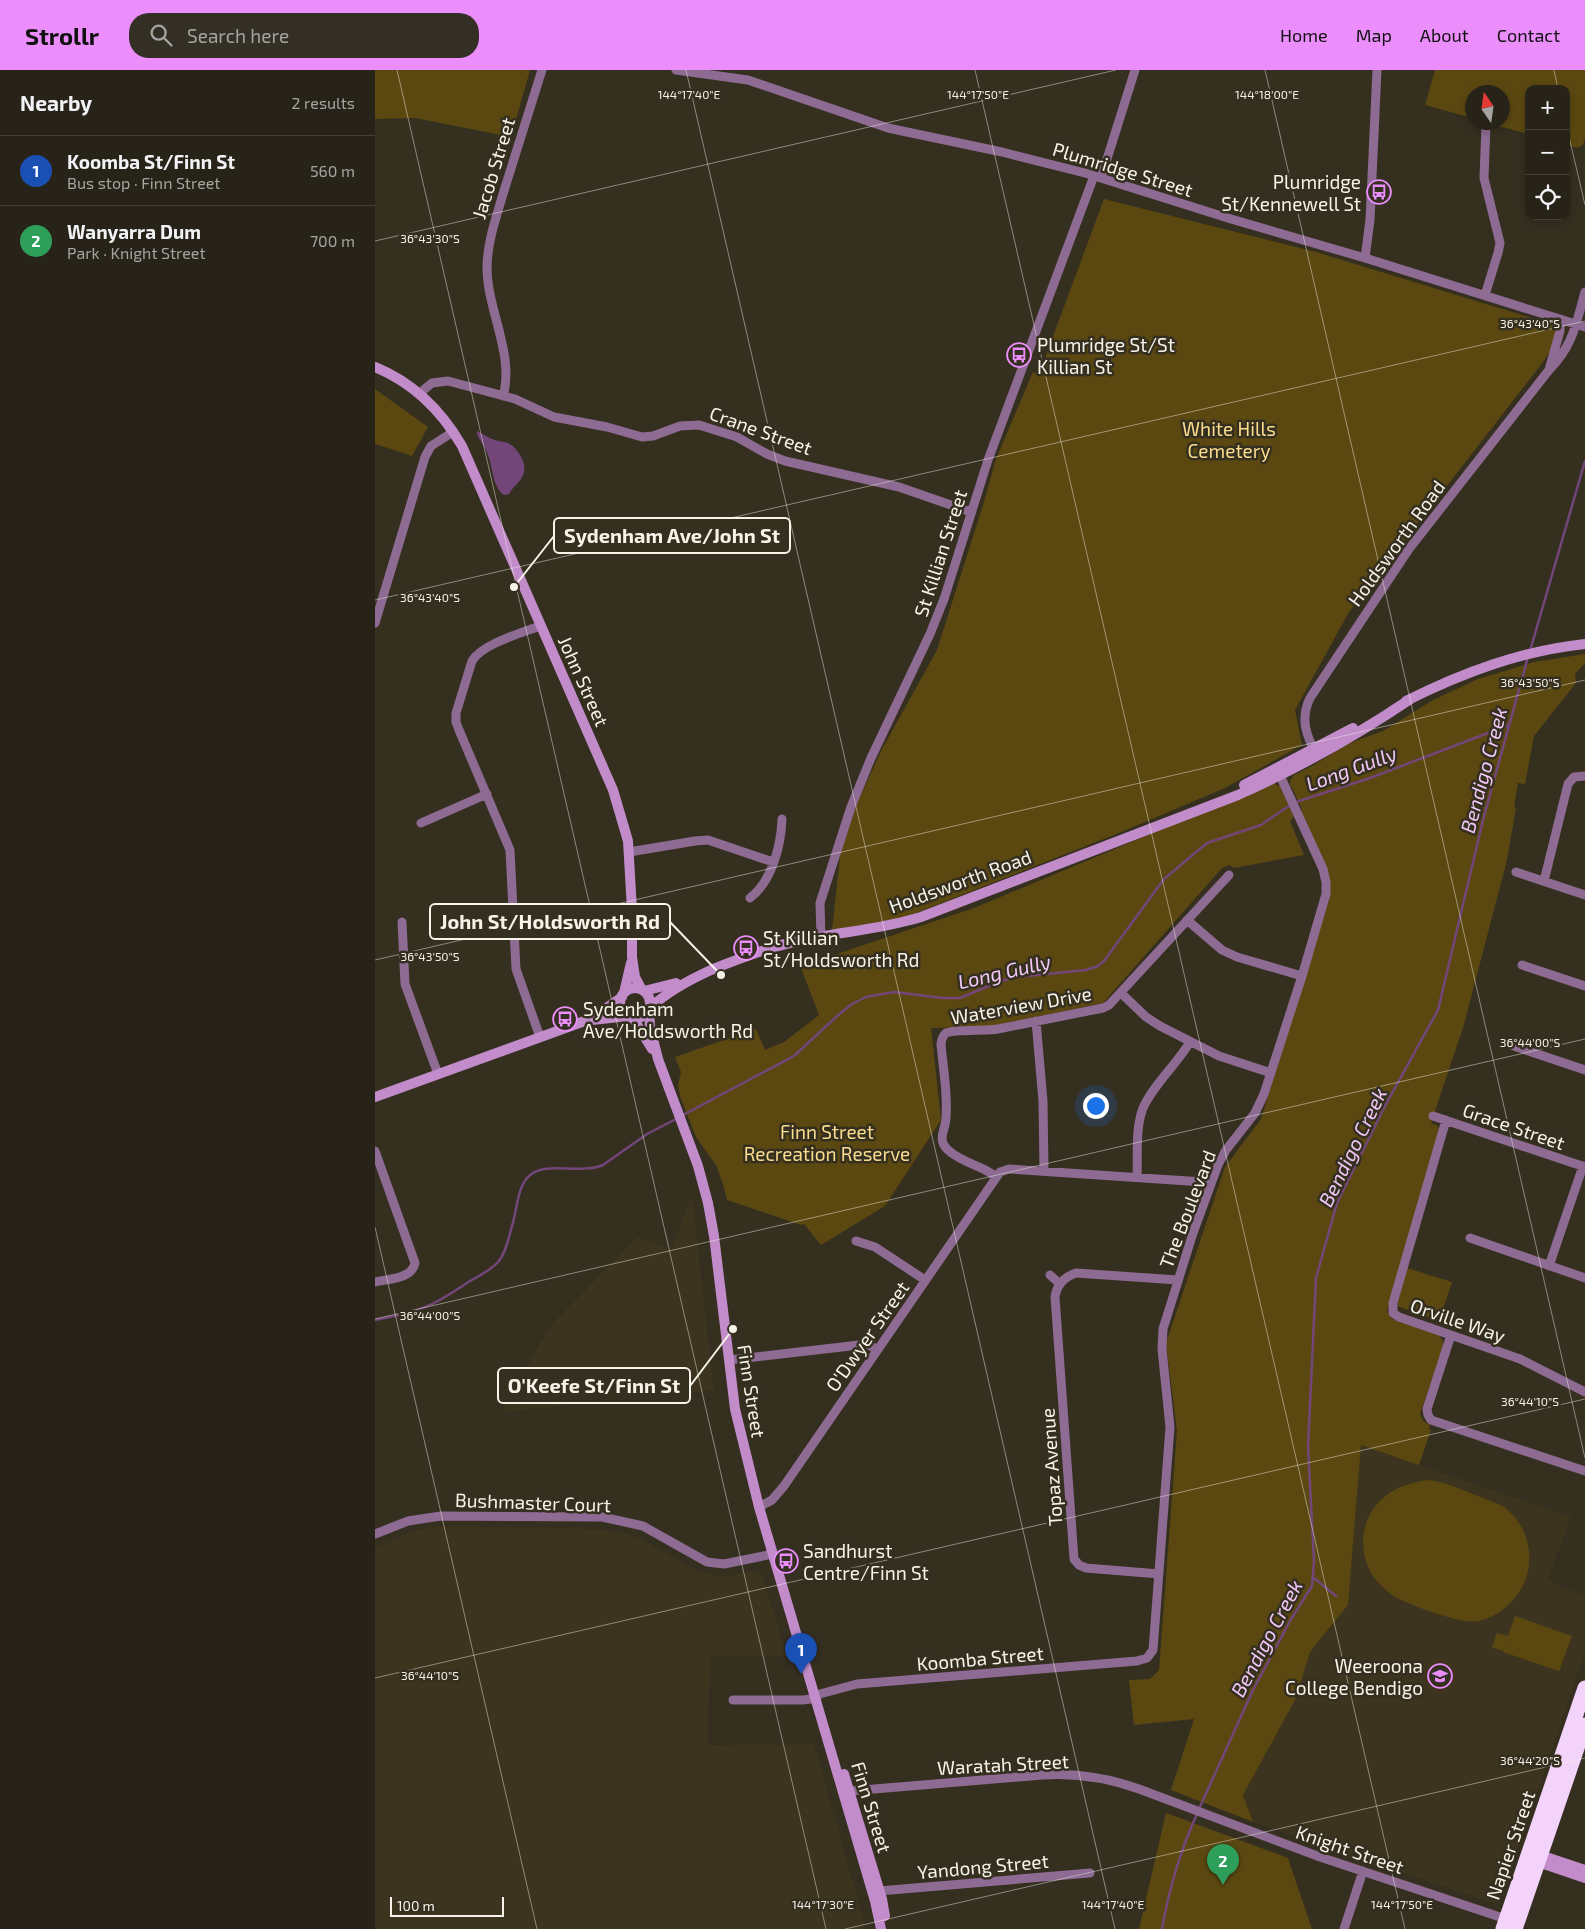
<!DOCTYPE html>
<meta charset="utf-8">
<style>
body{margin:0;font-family:"Exo 2",sans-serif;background:#342f25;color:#f1f3f6}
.controls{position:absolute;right:15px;top:15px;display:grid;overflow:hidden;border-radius:10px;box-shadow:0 2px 8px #0003}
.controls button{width:45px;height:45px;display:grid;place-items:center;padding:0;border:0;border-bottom:1px solid #444037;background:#282318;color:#f1f3f6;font:25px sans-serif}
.compass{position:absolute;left:1090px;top:15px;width:45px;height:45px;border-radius:50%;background:#282318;box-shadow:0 2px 8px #0003;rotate:347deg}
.scale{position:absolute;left:15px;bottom:12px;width:114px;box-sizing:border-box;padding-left:5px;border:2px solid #f7f3e9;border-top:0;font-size:14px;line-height:18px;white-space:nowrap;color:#f7f3e9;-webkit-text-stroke:4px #352f20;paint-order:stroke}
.you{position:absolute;left:720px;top:1035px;width:18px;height:18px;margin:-12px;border:4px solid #fff;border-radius:50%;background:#1a73e8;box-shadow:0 0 0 8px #1a73e833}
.badge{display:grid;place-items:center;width:32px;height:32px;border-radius:50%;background:#eb8dfb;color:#fff;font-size:16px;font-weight:700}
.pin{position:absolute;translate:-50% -41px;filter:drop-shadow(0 1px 2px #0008)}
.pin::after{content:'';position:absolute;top:26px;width:18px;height:15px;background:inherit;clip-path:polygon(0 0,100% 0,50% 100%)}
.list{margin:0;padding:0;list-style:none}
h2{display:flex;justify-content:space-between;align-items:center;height:65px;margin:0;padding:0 20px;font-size:21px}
h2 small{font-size:16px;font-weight:400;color:#a5a4a2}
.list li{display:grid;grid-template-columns:32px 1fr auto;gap:15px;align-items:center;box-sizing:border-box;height:70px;padding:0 20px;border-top:1px solid #444037}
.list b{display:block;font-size:19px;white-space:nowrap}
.list p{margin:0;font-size:16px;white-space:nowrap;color:#a5a4a2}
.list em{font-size:16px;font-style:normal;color:#a5a4a2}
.icon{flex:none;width:28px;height:28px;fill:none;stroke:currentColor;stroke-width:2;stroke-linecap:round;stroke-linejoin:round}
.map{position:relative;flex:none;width:1210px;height:1859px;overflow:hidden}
header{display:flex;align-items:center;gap:30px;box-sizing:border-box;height:70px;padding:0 25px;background:#eb8dfb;color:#111}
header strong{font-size:24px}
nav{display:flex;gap:28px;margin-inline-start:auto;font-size:18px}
.search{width:350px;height:45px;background:#342f25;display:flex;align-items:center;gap:12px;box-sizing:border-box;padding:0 18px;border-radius:20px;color:#a5a4a2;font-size:19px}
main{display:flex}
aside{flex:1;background:#282318}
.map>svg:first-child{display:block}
.built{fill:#3c341e}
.green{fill:#5b4811}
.water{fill:#73467a}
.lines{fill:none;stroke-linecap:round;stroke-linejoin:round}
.stream{stroke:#73467a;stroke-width:2.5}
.street{stroke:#8d6b92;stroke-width:9}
.secondary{stroke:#c28ccb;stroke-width:10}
.highway{stroke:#f4d3fa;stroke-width:15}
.ticks{fill:none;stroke:#f7f3e9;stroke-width:1;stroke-opacity:0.45}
.labels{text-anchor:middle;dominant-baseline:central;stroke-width:5;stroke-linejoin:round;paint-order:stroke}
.street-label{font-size:19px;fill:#f7f3e9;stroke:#352f20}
.poi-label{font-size:19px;fill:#f7f3e9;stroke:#352f20;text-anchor:start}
.park-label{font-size:19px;fill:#fadc8e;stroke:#352f20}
.water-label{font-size:20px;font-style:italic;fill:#f1c8f7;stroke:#352f20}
.ticks-label{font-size:12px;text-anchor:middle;fill:#f7f3e9;stroke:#352f20;stroke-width:5;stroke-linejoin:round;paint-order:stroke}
.leader{fill:none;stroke:#f7f3e9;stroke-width:2}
.callout-dot{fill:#f7f3e9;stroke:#352f20;stroke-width:2}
.callout{fill:#352f20;stroke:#f7f3e9;stroke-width:2}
.callout-label{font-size:20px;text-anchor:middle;font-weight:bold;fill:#f7f3e9}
</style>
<header>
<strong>Strollr</strong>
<div class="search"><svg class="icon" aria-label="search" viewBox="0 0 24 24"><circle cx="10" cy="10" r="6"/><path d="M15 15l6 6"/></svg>Search here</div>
<nav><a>Home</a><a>Map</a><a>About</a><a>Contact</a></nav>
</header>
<main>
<aside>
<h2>Nearby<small>2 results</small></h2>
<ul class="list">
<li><span class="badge" style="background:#1a4fb4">1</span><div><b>Koomba St/Finn St</b><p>Bus stop · Finn Street</p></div><em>560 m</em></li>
<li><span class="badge" style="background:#2e9e5b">2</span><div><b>Wanyarra Dum</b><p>Park · Knight Street</p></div><em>700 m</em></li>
</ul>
</aside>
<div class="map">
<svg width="1210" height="1859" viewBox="0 0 1210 1859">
<rect width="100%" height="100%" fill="#352f20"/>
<!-- built -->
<path class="built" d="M 317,1126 L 339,1320 L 127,1342 L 175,1256 L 263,1167 L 296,1180 Z
M 986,1375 L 1196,1447 L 1173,1510 L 1210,1526 L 1210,1582 L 1125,1831 L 1121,1834 L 878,1752 L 868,1725 L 920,1630 L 935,1582 L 973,1535 Z
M 55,1457 L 203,1458 L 246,1462 L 264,1468 L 321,1500 L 335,1504 L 353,1507 L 375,1501 L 387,1505 L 412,1586 L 335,1586 L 333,1675 L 439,1674 L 491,1859 L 0,1859 L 0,1478 L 36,1462 Z"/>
<!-- green -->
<path class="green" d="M 0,0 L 155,0 L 136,67 L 40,48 L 0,49 Z
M 1060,0 L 1210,0 L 1210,68 L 1208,75 L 1202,78 L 1191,75 L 1191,19 L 1154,19 L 1154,64 L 1112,53 L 1128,52 L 1128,22 L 1098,22 L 1097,48 L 1050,35 Z
M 729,129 L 941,182 L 1183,256 L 1175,282 L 1165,296 L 974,542 L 920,640 L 927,675 L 850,718 L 744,763 L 531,847 L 457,861 L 467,767 L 507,679 L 562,580 L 608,435 L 621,389 L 658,302 L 664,304 Z
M 0,319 L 53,357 L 37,386 L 0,374 Z
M 1210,584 L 1210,593 L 1200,604 L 1201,613 L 1159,666 L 1150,714 L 1143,713 L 1139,737 L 1141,738 L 1132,790 L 1088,958 L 1056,1053 L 1063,1056 L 1064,1060 L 1012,1241 L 1017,1249 L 1064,1265 L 1068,1271 L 1068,1277 L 1045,1344 L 1048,1351 L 1055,1355 L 1054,1359 L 1056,1360 L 1044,1395 L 986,1375 L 973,1535 L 935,1582 L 920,1630 L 868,1725 L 878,1752 L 796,1720 L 819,1649 L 759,1655 L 754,1610 L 775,1609 L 784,1600 L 802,1361 L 791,1273 L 850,1097 L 886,1049 L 954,830 L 955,822 L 926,742 L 927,740 L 917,717 L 915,717 L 915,711 L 919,705 L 939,695 L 972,674 L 1008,661 L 1058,630 L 1103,609 L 1159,592 Z
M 897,713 L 905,716 L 919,747 L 915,751 L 929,785 L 859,798 L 854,795 L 847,798 L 728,933 L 611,957 L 556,958 L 566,1050 L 510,1136 L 446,1175 L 429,1154 L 426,1155 L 352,1130 L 348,1114 L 341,1095 L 321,1067 L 305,1026 L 303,1015 L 306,1002 L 300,987 L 381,959 L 390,980 L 409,972 L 444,945 L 423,890 L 453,887 L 599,838 Z
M 1032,1198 L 1077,1212 L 1064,1251 L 1022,1236 Z
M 1051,1410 C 1071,1411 1089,1421 1108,1428 C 1114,1431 1123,1433 1129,1437 C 1160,1460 1163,1507 1135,1533 C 1127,1542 1114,1549 1103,1551 C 1087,1555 1031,1534 1017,1525 C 1011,1521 1002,1512 998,1506 C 981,1479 986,1444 1012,1425 C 1023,1416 1037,1413 1051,1410 Z
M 1140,1546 L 1197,1566 L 1184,1601 L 1128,1582 L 1133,1568 L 1128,1581 L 1117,1577 L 1122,1563 L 1133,1566 Z
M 791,1743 L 913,1788 L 937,1859 L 764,1859 Z"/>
<!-- water -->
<path class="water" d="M 102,361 C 108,364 114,368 120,370 C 125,372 130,371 135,374 C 144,380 153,395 148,405 C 146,412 138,416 134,424 L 129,425 C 117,416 118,398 113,385 C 111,378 105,371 102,364 Z"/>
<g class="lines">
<!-- stream -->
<path class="stream" d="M 1155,581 L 1210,391
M 308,1045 L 419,986 L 462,946 L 477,934 L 491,927 L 519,922 L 568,928 L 585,928 L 626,911 L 642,907 L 711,900 L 723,896 L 729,891 L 789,809 L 832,773 L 886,755 L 909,739 L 924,731 L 995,708 L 1134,655
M 0,1250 C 20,1246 41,1242 59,1233 C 71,1227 83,1219 95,1211 C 104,1206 116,1200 123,1192 C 131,1183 134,1167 137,1156 C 142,1141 142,1117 154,1106 C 170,1090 205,1105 228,1095 L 272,1064 L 303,1048
M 939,1508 L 961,1526
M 824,1739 L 878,1620 L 915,1551 L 937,1516 L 939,1491 L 933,1377 L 941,1208 L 962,1133 L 1011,1034 L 1063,940 L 1108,750 L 1153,587
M 787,1859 C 794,1819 805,1781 822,1744"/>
<!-- street -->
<path class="street" d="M 301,0 L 373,10 L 513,58 L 627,82 L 710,103 L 856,149 L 990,188 L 1210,257
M 726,108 L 760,0
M 990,188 L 995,150 L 1002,0
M 1110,225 L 1123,183 L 1125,173 L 1109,108 L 1111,55
M 1174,300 L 1185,261 L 1185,249
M 45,323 L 57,313 L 73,311 L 140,329 L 179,347 L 232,357 L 267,367 L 278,366 L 305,356 L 324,355 L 362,367 L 392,384 L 410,391 L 524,417 L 596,442
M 128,326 C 140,286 112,239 112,198 C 112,173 121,148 128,124 C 141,82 154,41 167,0
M 0,553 L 50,387 L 56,376 L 78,362
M 942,685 C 931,666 925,649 935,628 L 1034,479 L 1174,300 C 1198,276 1201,254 1210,222
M 46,753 L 112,724
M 254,782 L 320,771 L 333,770 L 398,792
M 1141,802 L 1210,825
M 1169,811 L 1193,714 L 1199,707 L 1210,706
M 375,828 C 397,811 406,776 407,749
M 812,850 L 847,880 L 862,887 L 927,906
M 27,852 L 30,914 L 63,1004
M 446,867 L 445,833 L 476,737 L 496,688 L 555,564 L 569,529 L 613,390 L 719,106
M 1147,895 L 1210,916
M 746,923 L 771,947 L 785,956 L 844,986 L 896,1003
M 661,951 L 668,1031 L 669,1101
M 165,967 L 141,899 L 135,780 L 84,660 L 81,652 L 81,643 L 97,591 C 107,574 146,563 165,556
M 1130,973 L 1210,1000
M 1058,1046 L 1210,1097
M 1071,1050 L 1018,1233 L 1018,1243 L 1024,1247 L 1145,1289 L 1210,1322
M 0,1081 L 40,1193 C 37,1209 13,1209 0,1212
M 620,1106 C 606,1095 587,1093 573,1080 C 561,1069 571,1060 571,1047 C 573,1023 568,998 566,974 C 567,969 567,966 571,963 C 578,959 612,961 623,959 L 728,938 L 734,935 L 854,805
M 762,1107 C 763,1085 760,1059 768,1038 C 778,1015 802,994 815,972
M 1095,1168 L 1210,1208
M 481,1171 L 500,1177 L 550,1210
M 1174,1196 L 1208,1096
M 675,1205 L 685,1214
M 1076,1265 L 1052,1339 L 1053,1345 L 1056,1350 L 1210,1401
M 354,1290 L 484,1275 L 494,1275 L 501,1279
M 384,1437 L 397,1430 L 409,1416 L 625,1102 L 634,1099 L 828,1112 L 836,1114
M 0,1464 L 33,1451 L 66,1446 L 227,1447 L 268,1456 L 332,1492 L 349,1494 L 398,1484
M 784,1504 L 711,1498 L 704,1495 L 699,1489 L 680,1227 C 682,1214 689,1207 701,1203 L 803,1210
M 441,1625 L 482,1614 L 762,1591 L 772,1588 L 778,1580 L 795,1357 L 787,1279 L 788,1259 L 818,1163 L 843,1095 L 851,1080 L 880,1043 L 889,1024 L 927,906 L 951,824 L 951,812 L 948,799 L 902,699
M 358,1630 L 428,1630 L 442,1628
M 475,1721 L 668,1705 C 701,1703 733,1708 764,1719 L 945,1787 L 1131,1849
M 504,1821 L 715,1803
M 969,1859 L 988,1801"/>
<!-- secondary -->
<path class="secondary" d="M 0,297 C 39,313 66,340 87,376 L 238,720 L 253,771 L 257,840 L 257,887 L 260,907 L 267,920
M 1031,631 C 1089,602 1146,581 1210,574
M 869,715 L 978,658
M245 933a15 15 0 1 1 30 0a15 15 0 1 1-30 0Z
M 269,921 L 301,913
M 249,923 L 256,893
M 275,938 C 293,921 314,910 336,900 C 363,889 391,878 419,872 C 462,862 504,860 546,847 L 863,725 C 924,698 982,665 1037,628
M 274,941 L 275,957 L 283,989 L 323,1096 L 333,1133 L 339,1166 L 360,1339 L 384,1437 L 500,1831 L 506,1859
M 258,948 L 277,979
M 217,950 L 253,946
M 0,1027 L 207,952 L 224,943 L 247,927
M 469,1704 L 507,1829 L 510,1846
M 1165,1785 L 1210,1800
M 1163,1792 L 1210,1808"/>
<!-- highway -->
<path class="highway" d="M 1128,1859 L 1210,1618
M 1140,1859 L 1210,1655"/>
</g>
<!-- ticks -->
<path class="ticks" d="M 22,0 L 451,1859M 311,0 L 740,1859M 600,0 L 1030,1859M 890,0 L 1210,1388M 1179,0 L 1183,19M 1191,54 L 1210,135M 0,171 L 741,0M 0,530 L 1210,251M 0,890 L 1210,610M 0,1157 L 162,1859M 0,1249 L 1210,969M 0,1608 L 1210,1329M 470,1859 L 1210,1688"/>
<!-- icons -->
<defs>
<g id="bus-ring" transform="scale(1.25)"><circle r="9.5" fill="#352f20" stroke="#eb8dfb" stroke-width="1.5"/><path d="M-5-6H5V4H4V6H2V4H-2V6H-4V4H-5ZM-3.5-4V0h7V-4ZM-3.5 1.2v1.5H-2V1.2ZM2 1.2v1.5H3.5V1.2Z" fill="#eb8dfb"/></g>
<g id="school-ring" transform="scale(1.25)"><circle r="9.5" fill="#352f20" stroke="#eb8dfb" stroke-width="1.5"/><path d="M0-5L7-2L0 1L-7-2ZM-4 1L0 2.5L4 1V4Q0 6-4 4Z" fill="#eb8dfb"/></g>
</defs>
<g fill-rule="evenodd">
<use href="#bus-ring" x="1004" y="122"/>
<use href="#bus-ring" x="644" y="285"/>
<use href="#bus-ring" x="371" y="878"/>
<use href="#bus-ring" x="190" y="949"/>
<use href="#bus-ring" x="411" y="1491"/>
<use href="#school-ring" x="1065" y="1606"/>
</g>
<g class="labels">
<!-- street labels -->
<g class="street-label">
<text transform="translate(118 98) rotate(-73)">Jacob Street</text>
<text transform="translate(748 99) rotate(17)">Plumridge Street</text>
<text transform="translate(386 360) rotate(20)">Crane Street</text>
<text transform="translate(1021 473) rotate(-54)">Holdsworth Road</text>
<text transform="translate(565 483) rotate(-72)">St Killian Street</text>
<text transform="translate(209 611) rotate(66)">John Street</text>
<text transform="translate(585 811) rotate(-20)">Holdsworth Road</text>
<text transform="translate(646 935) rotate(-10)">Waterview Drive</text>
<text transform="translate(1139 1056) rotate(19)">Grace Street</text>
<text transform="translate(812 1139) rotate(-69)">The Boulevard</text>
<text transform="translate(1083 1250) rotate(19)">Orville Way</text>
<text transform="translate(492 1266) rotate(-55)">O'Dwyer Street</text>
<text transform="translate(377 1321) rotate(81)">Finn Street</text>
<text transform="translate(676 1397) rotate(-94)">Topaz Avenue</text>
<text transform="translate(158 1432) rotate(2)">Bushmaster Court</text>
<text transform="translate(605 1588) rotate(-5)">Koomba Street</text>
<text transform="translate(628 1694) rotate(-3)">Waratah Street</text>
<text transform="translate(497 1737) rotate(73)">Finn Street</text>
<text transform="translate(1135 1775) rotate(-71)">Napier Street</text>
<text transform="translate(975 1779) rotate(19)">Knight Street</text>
<text transform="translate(608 1796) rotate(-5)">Yandong Street</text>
</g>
<!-- poi labels -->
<g class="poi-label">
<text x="986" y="111" text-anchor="end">Plumridge<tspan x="986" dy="22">St/Kennewell St</tspan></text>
<text x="662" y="274">Plumridge St/St<tspan x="662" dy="22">Killian St</tspan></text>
<text x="388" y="867">St Killian<tspan x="388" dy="22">St/Holdsworth Rd</tspan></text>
<text x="208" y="938">Sydenham<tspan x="208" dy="22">Ave/Holdsworth Rd</tspan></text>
<text x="428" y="1480">Sandhurst<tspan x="428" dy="22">Centre/Finn St</tspan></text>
<text x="1048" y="1595" text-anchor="end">Weeroona<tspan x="1048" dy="22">College Bendigo</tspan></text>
</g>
<!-- park labels -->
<g class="park-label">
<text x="854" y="358">White Hills<tspan x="854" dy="22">Cemetery</tspan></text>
<text x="452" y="1061">Finn Street<tspan x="452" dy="22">Recreation Reserve</tspan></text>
</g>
<!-- water labels -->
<g class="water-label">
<text transform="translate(976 698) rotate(-20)">Long Gully</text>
<text transform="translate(1108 700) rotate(-75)">Bendigo Creek</text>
<text transform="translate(629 901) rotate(-13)">Long Gully</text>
<text transform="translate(977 1077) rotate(-64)">Bendigo Creek</text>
<text transform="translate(891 1568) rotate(-62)">Bendigo Creek</text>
</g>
</g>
<g class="ticks-label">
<text x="314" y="29">144°17'40"E</text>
<text x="603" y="29">144°17'50"E</text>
<text x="892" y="29">144°18'00"E</text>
<text x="55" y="173">36°43'30"S</text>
<text x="1155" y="258">36°43'40"S</text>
<text x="55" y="532">36°43'40"S</text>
<text x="1155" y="617">36°43'50"S</text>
<text x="55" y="891">36°43'50"S</text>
<text x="1155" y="977">36°44'00"S</text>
<text x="55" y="1250">36°44'00"S</text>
<text x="1155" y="1336">36°44'10"S</text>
<text x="55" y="1610">36°44'10"S</text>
<text x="1155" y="1695">36°44'20"S</text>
<text x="448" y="1839">144°17'30"E</text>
<text x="738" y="1839">144°17'40"E</text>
<text x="1027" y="1839">144°17'50"E</text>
</g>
<!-- callouts -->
<path class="leader" d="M139 517L179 466M346 905L295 852M358 1259L315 1316"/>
<g class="callout-dot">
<circle cx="139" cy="517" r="5"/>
<circle cx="346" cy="905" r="5"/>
<circle cx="358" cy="1259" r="5"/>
</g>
<g class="callout">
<rect x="179" y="448" width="236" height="35" rx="5"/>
<rect x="55" y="834" width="240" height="35" rx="5"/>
<rect x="123" y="1298" width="192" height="35" rx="5"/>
</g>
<g class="callout-label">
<text x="297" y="473">Sydenham Ave/John St</text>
<text x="175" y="859">John St/Holdsworth Rd</text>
<text x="219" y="1323">O'Keefe St/Finn St</text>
</g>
</svg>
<div class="controls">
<button>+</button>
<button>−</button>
<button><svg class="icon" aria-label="locate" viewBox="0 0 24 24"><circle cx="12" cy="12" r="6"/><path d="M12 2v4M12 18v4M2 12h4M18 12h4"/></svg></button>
</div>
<svg class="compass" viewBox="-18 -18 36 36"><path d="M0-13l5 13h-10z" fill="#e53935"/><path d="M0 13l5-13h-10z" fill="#a5a4a2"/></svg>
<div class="scale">100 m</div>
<div class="you"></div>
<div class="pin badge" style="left:426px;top:1604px;background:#1a4fb4">1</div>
<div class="pin badge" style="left:848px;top:1815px;background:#2e9e5b">2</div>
</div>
</main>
